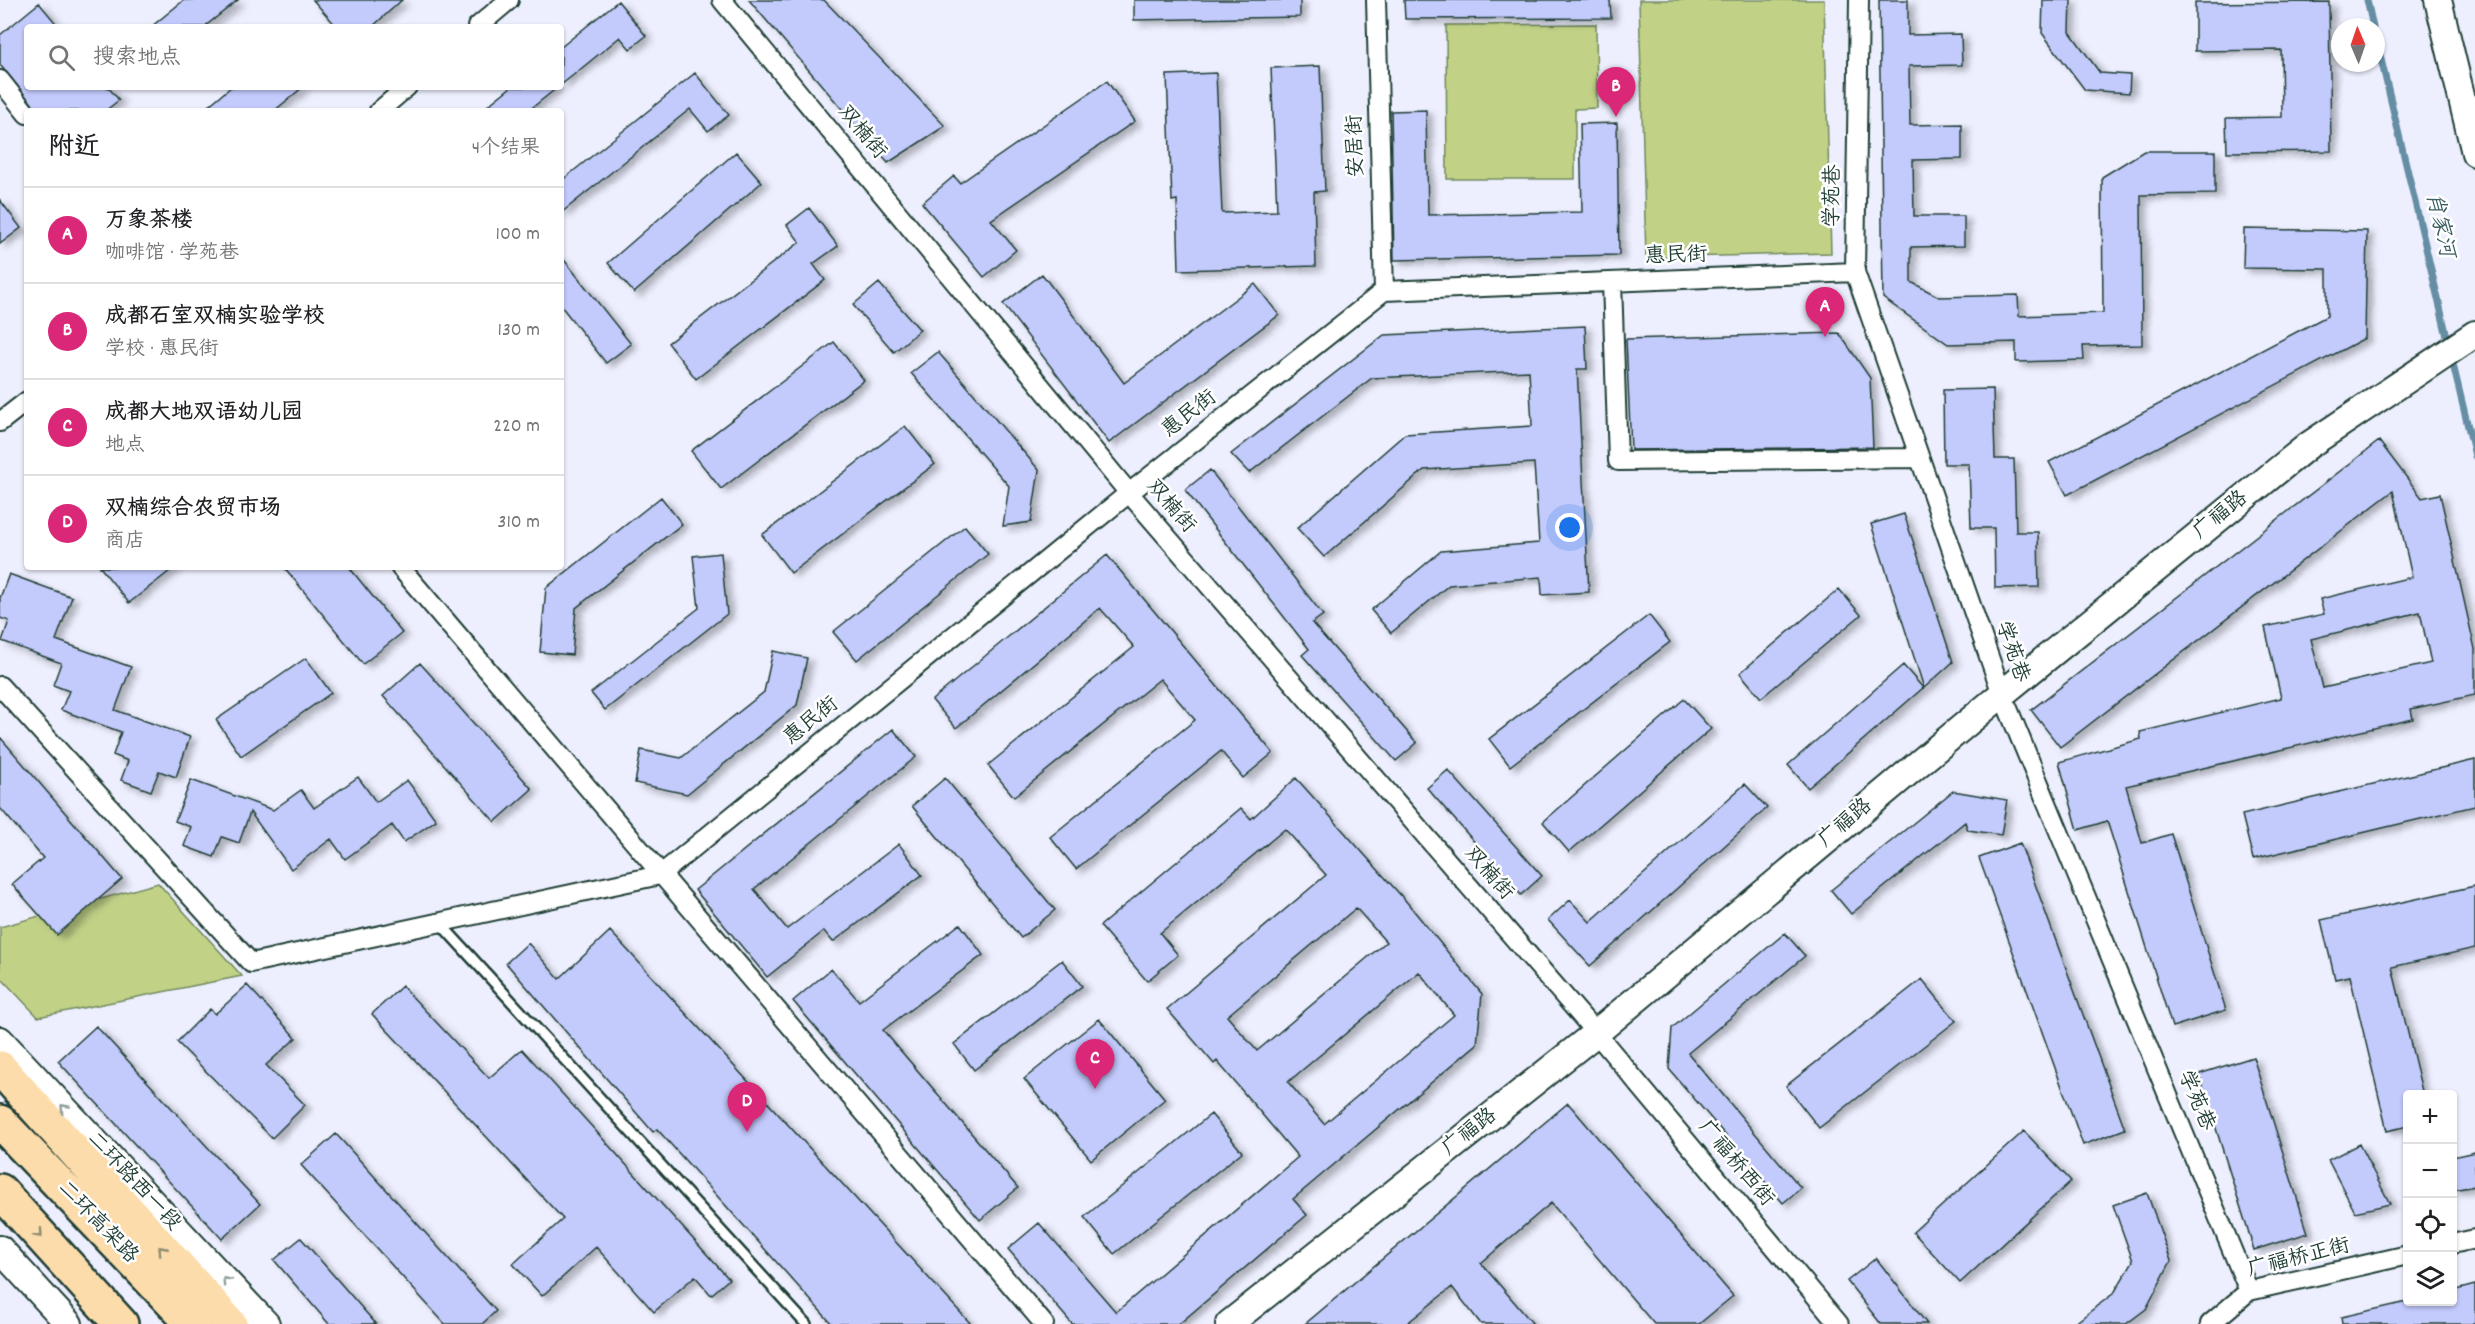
<!DOCTYPE html>
<html lang="zh">
<meta charset="utf-8">
<style>
body{margin:0;font-family:Dekko,"LXGW WenKai TC",sans-serif;background:#f2f2f2;color:#202124}
.controls{position:absolute;right:18px;bottom:18px;display:grid;overflow:hidden;border-radius:6px;box-shadow:0 2px 4px #0004}
.controls button{width:54px;height:54px;display:grid;place-items:center;padding:0;border:0;border-bottom:2px solid #e0e0e0;background:#fff;color:#202124;font:30px sans-serif}
.compass{position:absolute;left:2331px;top:18px;width:54px;height:54px;border-radius:50%;background:#fff;box-shadow:0 2px 4px #0004;rotate:358deg}
.you{position:absolute;left:1570px;top:528px;width:21px;height:21px;margin:-15px;border:4px solid #fff;border-radius:50%;background:#1a73e8;box-shadow:0 0 0 9px #1a73e833}
.badge{display:grid;place-items:center;width:39px;height:39px;border-radius:50%;background:#db2777;color:#fff;font-size:20px;font-weight:700}
.pin{position:absolute;translate:-50% -50px;filter:drop-shadow(0 2px 3px #0008)}
.pin::after{content:'';position:absolute;top:32px;width:21px;height:18px;background:inherit;clip-path:polygon(0 0,100% 0,50% 100%)}
.list{margin:0;padding:0;list-style:none}
h2{display:flex;justify-content:space-between;align-items:center;height:78px;margin:0;padding:0 24px;font-size:26px}
h2 small{font-size:20px;font-weight:400;color:#757577}
.list li{display:grid;grid-template-columns:39px 1fr auto;gap:18px;align-items:center;box-sizing:border-box;height:96px;padding:0 24px;border-top:2px solid #e0e0e0}
.list b{display:block;font-size:22px;white-space:nowrap}
.list p{margin:0;font-size:20px;white-space:nowrap;color:#757577}
.list em{font-size:20px;font-style:normal;color:#757577}
.icon{flex:none;width:33px;height:33px;fill:none;stroke:currentColor;stroke-width:2;stroke-linecap:round;stroke-linejoin:round}
.map{position:relative;flex:none;width:2475px;height:1324px;overflow:hidden}
.search{position:absolute;background:#fff;box-shadow:0 2px 4px #0004;left:24px;top:24px;width:540px;height:66px;display:flex;align-items:center;gap:15px;box-sizing:border-box;padding:0 21px;border-radius:6px;color:#757577;font-size:22px}
.panel{position:absolute;background:#fff;box-shadow:0 2px 4px #0004;left:24px;top:108px;width:540px;height:462px;border-radius:6px}
.map>svg:first-child{display:block}
.green{fill:#c1d287;stroke:#70885e;stroke-width:1.5}
.lines{fill:none;stroke-linecap:round;stroke-linejoin:round}
.stream{stroke:#658ea4;stroke-width:7}
.building{fill:#c3cafc;stroke:#1f3d34;stroke-width:1.5;fill-rule:evenodd;filter:url(#shadow)}
.lane-casing{stroke:#1f3d34;stroke-width:14}
.street-casing{stroke:#1f3d34;stroke-width:22}
.secondary-casing{stroke:#1f3d34;stroke-width:30}
.highway-casing{stroke:#1f3d34;stroke-width:38}
.lane{stroke:#fff;stroke-width:9}
.street{stroke:#fff;stroke-width:18}
.secondary{stroke:#fff;stroke-width:26}
.highway{stroke:#fcdcab;stroke-width:33}
.oneway{stroke:#8f9e9a}
.oneway2{stroke:#8e8c70}
.labels{text-anchor:middle;dominant-baseline:central;stroke-width:5;stroke-linejoin:round;paint-order:stroke}
.street-label{font-size:21px;fill:#1f3d34;stroke:#fff}
.water-label{font-size:22px;font-style:italic;fill:#3c5f63;stroke:#fff}
</style>
<div class="map">
<svg width="2475" height="1324" viewBox="0 0 2475 1324">
<defs>
<filter id="shadow"><feDropShadow dx="6" dy="4" stdDeviation="3" flood-color="#0004"/></filter>
</defs>
<rect width="100%" height="100%" fill="#edeffe"/>
<filter id="ink" filterUnits="userSpaceOnUse"><feTurbulence type="fractalNoise" baseFrequency=".0167" numOctaves="2"/><feDisplacementMap in="SourceGraphic" scale="12" xChannelSelector="R" yChannelSelector="G"/><feConvolveMatrix kernelMatrix="1 2 1 2 8 2 1 2 1" color-interpolation-filters="sRGB"/></filter>
<g filter="url(#ink)">
<!-- green -->
<path class="green" d="M 1639,0 L 1824,0 L 1831,253 L 1646,258 Z
M 1596,24 L 1597,108 L 1575,109 L 1575,179 L 1447,179 L 1446,25 Z
M 158,883 L 242,976 L 38,1017 L 0,977 L 0,927 Z"/>
<g class="lines">
<!-- stream -->
<path class="stream" d="M 2367,0 L 2373,27
M 2376,38 L 2449,345
M 2451,356 L 2475,456"/>
</g>
<!-- building -->
<path class="building" d="M 184,0 L 238,0 L 204,27 L 151,27 Z
M 313,0 L 402,0 L 372,27 L 337,27 Z
M 749,0 L 824,0 L 945,126 L 888,163 Z
M 1134,0 L 1300,0 L 1300,17 L 1134,20 Z
M 1404,0 L 1610,0 L 1611,18 L 1405,19 Z
M 1879,0 L 1908,0 L 1908,35 L 1961,34 L 1962,65 L 1909,66 L 1910,125 L 1962,124 L 1962,159 L 1913,160 L 1914,216 L 1964,216 L 1964,246 L 1911,247 L 1911,282 L 1939,297 L 2018,295 L 2019,316 L 2103,313 L 2102,177 L 2144,151 L 2215,151 L 2215,194 L 2141,195 L 2142,345 L 2083,346 L 2084,360 L 2016,362 L 2016,342 L 1948,344 L 1883,298 Z
M 2043,0 L 2071,0 L 2070,32 L 2100,73 L 2130,75 L 2129,93 L 2085,90 L 2042,33 Z
M 618,1 L 646,36 L 630,49 L 620,37 L 561,85 L 561,47 Z
M 2329,2 L 2331,151 L 2227,152 L 2226,118 L 2282,117 L 2281,50 L 2195,51 L 2195,3 Z
M 39,3 L 59,27 L 27,27 L 27,87 L 108,87 L 119,100 L 105,111 L 38,111 L 0,65 L 0,35 Z
M 1320,66 L 1325,191 L 1314,192 L 1316,266 L 1179,270 L 1177,200 L 1172,201 L 1167,75 L 1216,73 L 1222,213 L 1277,211 L 1271,68 Z
M 695,73 L 729,115 L 708,131 L 690,109 L 561,213 L 561,181 Z
M 1107,81 L 1135,121 L 991,220 L 1016,250 L 984,277 L 922,203 L 954,176 L 960,183 Z
M 231,87 L 303,87 L 274,111 L 202,111 Z
M 511,87 L 558,87 L 528,111 L 481,111 Z
M 1426,110 L 1428,215 L 1582,212 L 1580,124 L 1617,123 L 1619,255 L 1394,260 L 1391,111 Z
M 736,152 L 762,182 L 634,293 L 608,263 Z
M 0,200 L 21,228 L 0,244 Z
M 809,208 L 838,246 L 813,264 L 825,280 L 696,379 L 668,343 L 800,242 L 787,225 Z
M 2244,229 L 2367,231 L 2365,338 L 2067,495 L 2049,462 L 2327,316 L 2327,269 L 2243,268 Z
M 561,256 L 631,344 L 606,363 L 561,306 Z
M 1042,274 L 1124,383 L 1255,284 L 1279,315 L 1109,443 L 1003,304 Z
M 879,283 L 920,330 L 894,352 L 853,305 Z
M 1585,326 L 1587,369 L 1577,369 L 1589,592 L 1542,595 L 1541,577 L 1449,585 L 1391,633 L 1371,610 L 1441,551 L 1539,543 L 1534,463 L 1424,470 L 1324,557 L 1297,528 L 1405,434 L 1532,426 L 1529,371 L 1372,378 L 1249,473 L 1231,454 L 1384,335 Z
M 1839,333 L 1870,378 L 1873,447 L 1631,450 L 1626,339 Z
M 834,342 L 864,380 L 721,489 L 691,451 Z
M 938,352 L 1039,470 L 1031,522 L 1003,526 L 1009,486 L 911,373 Z
M 1993,389 L 1995,459 L 2014,459 L 2016,532 L 2038,532 L 2039,587 L 1995,588 L 1994,528 L 1971,528 L 1969,464 L 1944,464 L 1943,390 Z
M 905,426 L 935,464 L 791,573 L 762,535 Z
M 2379,441 L 2422,498 L 2440,494 L 2475,649 L 2475,695 L 2411,709 L 2413,719 L 2126,786 L 2142,843 L 2171,834 L 2226,1010 L 2172,1027 L 2107,821 L 2078,830 L 2059,762 L 2141,739 L 2140,732 L 2281,698 L 2265,627 L 2324,614 L 2320,599 L 2412,577 L 2393,491 L 2060,747 L 2031,710 ZM 2420,612 L 2431,663 L 2323,688 L 2311,639 Z
M 1210,470 L 1323,615 L 1312,623 L 1417,743 L 1396,761 L 1302,655 L 1309,649 L 1185,490 Z
M 661,497 L 682,524 L 576,608 L 572,655 L 540,652 L 546,588 Z
M 1904,514 L 1953,662 L 1924,688 L 1871,524 Z
M 965,526 L 988,554 L 857,660 L 833,632 Z
M 721,553 L 727,614 L 605,710 L 591,693 L 699,608 L 693,556 Z
M 1107,555 L 1273,753 L 1243,778 L 1221,751 L 1076,869 L 1050,837 L 1195,720 L 1160,679 L 1014,797 L 988,765 L 1134,647 L 1100,608 L 956,728 L 932,700 Z
M 100,567 L 175,567 L 129,603 Z
M 284,567 L 349,567 L 402,633 L 363,664 Z
M 9,574 L 72,597 L 56,640 L 131,667 L 115,710 L 190,737 L 176,777 L 159,771 L 151,791 L 121,780 L 128,761 L 113,755 L 121,732 L 61,710 L 69,691 L 53,685 L 61,663 L 2,641 L 9,621 L 0,618 L 0,598 Z
M 1839,589 L 1861,615 L 1761,698 L 1740,673 Z
M 1649,615 L 1670,642 L 1510,766 L 1489,739 Z
M 773,651 L 807,658 L 797,705 L 687,794 L 635,783 L 641,750 L 681,758 L 764,692 Z
M 306,658 L 331,693 L 241,756 L 216,720 Z
M 420,663 L 532,789 L 495,822 L 383,696 Z
M 1903,665 L 1923,688 L 1808,788 L 1788,765 Z
M 1684,699 L 1711,729 L 1569,852 L 1543,822 Z
M 893,729 L 916,757 L 754,889 L 787,929 L 899,844 L 922,875 L 833,942 L 824,931 L 767,977 L 695,890 Z
M 0,737 L 122,879 L 57,935 L 12,884 L 43,858 L 0,808 Z
M 2475,760 L 2475,806 L 2253,859 L 2242,815 Z
M 1448,770 L 1542,876 L 1521,895 L 1427,788 Z
M 358,777 L 376,802 L 407,780 L 436,820 L 404,842 L 392,825 L 345,859 L 331,839 L 291,869 L 250,812 L 239,843 L 222,837 L 214,857 L 184,846 L 191,827 L 175,821 L 191,780 L 273,810 L 301,790 L 314,808 Z
M 945,778 L 1055,910 L 1021,938 L 912,806 Z
M 1296,778 L 1405,900 L 1482,994 L 1477,1044 L 1293,1199 L 1307,1215 L 1179,1324 L 1072,1324 L 1008,1249 L 1039,1223 L 1116,1312 L 1298,1157 L 1217,1061 L 1214,1064 L 1167,1009 L 1326,875 L 1285,829 L 1160,933 L 1178,955 L 1147,981 L 1100,926 L 1241,808 L 1251,819 ZM 1356,908 L 1386,942 L 1257,1051 L 1227,1016 ZM 1419,972 L 1454,1015 L 1324,1124 L 1288,1082 Z
M 1745,784 L 1767,808 L 1590,966 L 1548,920 L 1570,900 L 1590,922 Z
M 1953,791 L 2007,800 L 2001,835 L 1968,830 L 1965,822 L 1851,914 L 1831,890 Z
M 2020,843 L 2125,1129 L 2083,1145 L 1979,858 Z
M 2475,886 L 2475,948 L 2392,967 L 2423,1095 L 2408,1095 L 2408,1126 L 2387,1131 L 2350,976 L 2335,979 L 2321,920 Z
M 960,924 L 983,955 L 883,1030 L 1018,1188 L 980,1220 L 793,1001 L 831,969 L 859,1001 Z
M 610,931 L 971,1324 L 832,1324 L 657,1129 L 653,1132 L 506,963 L 528,943 L 559,979 Z
M 1785,933 L 1805,956 L 1688,1053 L 1801,1188 L 1783,1203 L 1669,1069 L 1672,1028 Z
M 1062,960 L 1082,986 L 974,1070 L 954,1044 Z
M 1922,979 L 1956,1021 L 1819,1128 L 1786,1086 Z
M 247,985 L 296,1038 L 266,1065 L 305,1105 L 272,1138 L 177,1042 L 210,1009 L 215,1014 Z
M 402,986 L 489,1078 L 522,1049 L 729,1279 L 711,1295 L 695,1276 L 654,1312 L 596,1247 L 542,1296 L 513,1264 L 563,1219 L 372,1014 Z
M 1099,1019 L 1165,1099 L 1091,1160 L 1024,1079 Z
M 96,1026 L 260,1204 L 222,1239 L 58,1061 Z
M 2253,1057 L 2308,1233 L 2254,1250 L 2199,1074 Z
M 1568,1103 L 1733,1296 L 1699,1324 L 1654,1324 L 1551,1203 L 1481,1263 L 1533,1324 L 1481,1324 L 1452,1287 L 1406,1324 L 1305,1324 Z
M 1211,1114 L 1242,1152 L 1114,1254 L 1084,1217 Z
M 2024,1131 L 2071,1181 L 1960,1283 L 1913,1232 Z
M 336,1134 L 496,1311 L 482,1324 L 445,1324 L 301,1165 Z
M 2359,1144 L 2390,1204 L 2355,1212 L 2328,1160 Z
M 2475,1152 L 2475,1186 L 2452,1190 L 2452,1157 Z
M 2147,1193 L 2171,1261 L 2146,1309 L 2126,1324 L 2074,1324 L 2114,1293 L 2133,1261 L 2113,1205 Z
M 301,1238 L 376,1324 L 329,1324 L 274,1260 Z
M 1876,1258 L 1927,1324 L 1881,1324 L 1847,1281 Z
M 2475,1285 L 2475,1324 L 2342,1324 L 2341,1317 L 2407,1302 L 2452,1302 L 2452,1291 Z"/>
<g class="lines">
<!-- lane casing -->
<g class="lane-casing">
<path id="lane" d="M 439,922 L 806,1324"/>
</g>
<!-- street casing -->
<g class="street-casing">
<path id="street" d="M 722,0 L 1129,493 L 1596,1033 L 1839,1324
M 1376,0 L 1384,291
M 1859,0 L 1855,272 L 2002,694 L 2249,1291
M 477,27 L 509,0
M 0,80 L 27,114
M 379,111 L 407,87
M 1612,282 L 1618,461 L 1919,458
M 0,422 L 27,401
M 400,567 L 1044,1324
M 0,686 L 251,963 L 660,875 L 1129,493 L 1384,291 L 1855,272
M 2452,1244 L 2475,1239
M 2210,1324 L 2249,1291 L 2408,1255"/>
</g>
<!-- secondary casing -->
<g class="secondary-casing">
<path id="secondary" d="M 2438,0 L 2475,153
M 0,1040 L 266,1324
M 0,1249 L 69,1324
M 1229,1324 L 1596,1033 L 2002,694 L 2309,445 L 2475,334"/>
</g>
<!-- highway casing -->
<g class="highway-casing">
<path id="highway" d="M 0,1068 L 230,1324
M 0,1122 L 193,1324
M 0,1191 L 121,1324"/>
</g>
<!-- lane -->
<use href="#lane" class="lane"/>
<!-- street -->
<use href="#street" class="street"/>
<!-- secondary -->
<use href="#secondary" class="secondary"/>
<!-- highway -->
<use href="#highway" class="highway"/>
</g>
<!-- one-way arrows -->
<defs><path id="oneway-chevron" d="M-2-3.5L2.5 0L-2 3.5" fill="none" stroke-width="1.6" stroke-linecap="round" stroke-linejoin="round" transform="scale(1.5)"/></defs>
<g class="oneway">
<use href="#oneway-chevron" transform="translate(64 1108) rotate(-133)"/>
<use href="#oneway-chevron" transform="translate(226 1281) rotate(-133)"/>
</g>
<g class="oneway2">
<use href="#oneway-chevron" transform="translate(39 1234) rotate(48)"/>
<use href="#oneway-chevron" transform="translate(162 1250) rotate(-132)"/>
</g>
</g>
<g class="labels">
<!-- street labels -->
<g class="street-label">
<text transform="translate(861 133) rotate(50)">双楠街</text>
<text transform="translate(1357 146) rotate(-92)">安居街</text>
<text transform="translate(1834 196) rotate(-89)">学苑巷</text>
<text transform="translate(1676 257) rotate(-2)">惠民街</text>
<text transform="translate(1190 415) rotate(-38)">惠民街</text>
<text transform="translate(1170 507) rotate(49)">双楠街</text>
<text transform="translate(2221 516) rotate(-39)">广福路</text>
<text transform="translate(2011 652) rotate(71)">学苑巷</text>
<text transform="translate(812 722) rotate(-39)">惠民街</text>
<text transform="translate(1846 824) rotate(-40)">广福路</text>
<text transform="translate(1488 874) rotate(49)">双楠街</text>
<text transform="translate(2195 1101) rotate(67)">学苑巷</text>
<text transform="translate(1470 1133) rotate(-38)">广福路</text>
<text transform="translate(1735 1164) rotate(50)">广福桥西街</text>
<text transform="translate(133 1182) rotate(47)">二环路西一段</text>
<text transform="translate(97 1223) rotate(46)">二环高架路</text>
<text transform="translate(2299 1259) rotate(-14)">广福桥正街</text>
</g>
<!-- water labels -->
<g class="water-label">
<text transform="translate(2439 225) rotate(77)">肖家河</text>
</g>
</g>
</svg>
<div class="controls">
<button>+</button>
<button>−</button>
<button><svg class="icon" aria-label="locate" viewBox="0 0 24 24"><circle cx="12" cy="12" r="6"/><path d="M12 2v4M12 18v4M2 12h4M18 12h4"/></svg></button>
<button><svg class="icon" aria-label="layers" viewBox="0 0 24 24"><path d="M12 4l9 5-9 5-9-5zM3 14l9 5 9-5"/></svg></button>
</div>
<svg class="compass" viewBox="-18 -18 36 36"><path d="M0-13l5 13h-10z" fill="#e53935"/><path d="M0 13l5-13h-10z" fill="#757577"/></svg>
<div class="you"></div>
<div class="pin badge" style="left:1825px;top:337px">A</div>
<div class="pin badge" style="left:1616px;top:117px">B</div>
<div class="pin badge" style="left:1095px;top:1089px">C</div>
<div class="pin badge" style="left:747px;top:1132px">D</div>
<div class="search"><svg class="icon" aria-label="search" viewBox="0 0 24 24"><circle cx="10" cy="10" r="6"/><path d="M15 15l6 6"/></svg>搜索地点</div>
<section class="panel">
<h2>附近<small>4个结果</small></h2>
<ul class="list">
<li><span class="badge">A</span><div><b>万象茶楼</b><p>咖啡馆 · 学苑巷</p></div><em>100 m</em></li>
<li><span class="badge">B</span><div><b>成都石室双楠实验学校</b><p>学校 · 惠民街</p></div><em>130 m</em></li>
<li><span class="badge">C</span><div><b>成都大地双语幼儿园</b><p>地点</p></div><em>220 m</em></li>
<li><span class="badge">D</span><div><b>双楠综合农贸市场</b><p>商店</p></div><em>310 m</em></li>
</ul>
</section>
</div>
